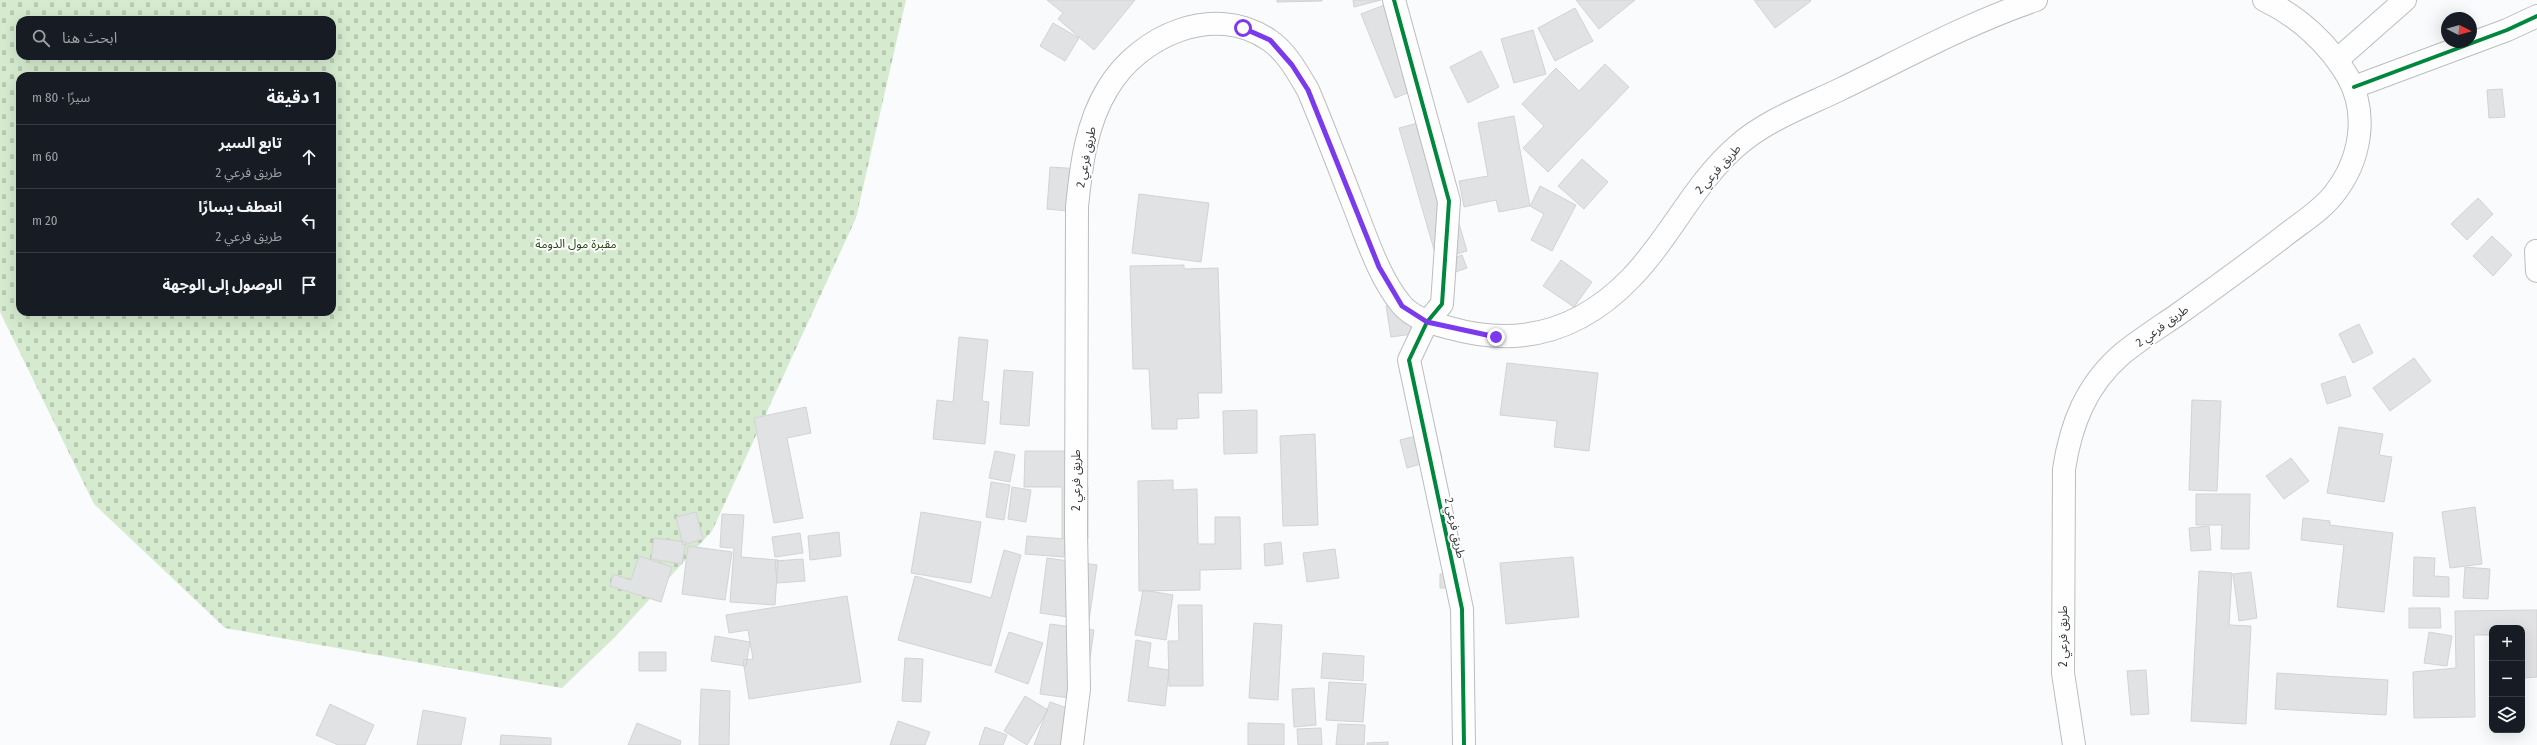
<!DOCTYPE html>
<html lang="ar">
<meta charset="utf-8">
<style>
body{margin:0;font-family:"Fira Sans Condensed","Noto Sans Arabic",sans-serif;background:#20242c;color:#f1f3f6;direction:rtl}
.controls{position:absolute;right:12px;bottom:12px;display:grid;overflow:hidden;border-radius:8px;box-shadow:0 4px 16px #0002}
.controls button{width:36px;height:36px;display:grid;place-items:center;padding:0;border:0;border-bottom:1px solid #363941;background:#171b24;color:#f1f3f6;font:20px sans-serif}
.compass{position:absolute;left:2441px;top:12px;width:36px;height:36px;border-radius:50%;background:#171b24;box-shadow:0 4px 16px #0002;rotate:96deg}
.stop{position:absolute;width:12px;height:12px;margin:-9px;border:3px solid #7c3aed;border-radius:50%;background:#fff}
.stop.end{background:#7c3aed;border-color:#fff;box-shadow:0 1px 4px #0008}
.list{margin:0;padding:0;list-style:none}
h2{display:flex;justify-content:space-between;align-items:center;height:52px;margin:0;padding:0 16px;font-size:17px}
h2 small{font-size:13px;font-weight:400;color:#9ea1a6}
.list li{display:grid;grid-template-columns:26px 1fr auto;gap:12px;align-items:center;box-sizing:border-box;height:64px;padding:0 16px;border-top:1px solid #363941}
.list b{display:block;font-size:15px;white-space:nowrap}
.list p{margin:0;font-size:13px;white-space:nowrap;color:#9ea1a6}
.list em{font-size:13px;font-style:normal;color:#9ea1a6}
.icon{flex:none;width:22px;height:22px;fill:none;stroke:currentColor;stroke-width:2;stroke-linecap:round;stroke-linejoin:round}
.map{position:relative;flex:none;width:2537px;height:745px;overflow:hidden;direction:ltr}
.search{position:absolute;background:#171b24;box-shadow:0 4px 16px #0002;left:16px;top:16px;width:320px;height:44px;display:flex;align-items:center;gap:10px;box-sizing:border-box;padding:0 14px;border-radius:12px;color:#9ea1a6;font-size:15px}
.panel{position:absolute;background:#171b24;box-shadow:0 4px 16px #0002;left:16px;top:72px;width:320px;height:244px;border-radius:12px;direction:rtl}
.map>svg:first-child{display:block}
.cemetery{fill:url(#cemetery-stones);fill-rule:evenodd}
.building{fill:#e1e2e3;stroke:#d3d3d4}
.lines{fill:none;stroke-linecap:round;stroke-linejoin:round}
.minor-casing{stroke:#bbbdbe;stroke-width:24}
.secondary-casing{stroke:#bbbdbe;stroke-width:24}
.minor{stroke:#fefeff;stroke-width:22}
.secondary{stroke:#fefeff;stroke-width:22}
.cycleway-casing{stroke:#fff;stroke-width:6}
.cycleway{stroke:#00873e;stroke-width:4}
.route{stroke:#7c3aed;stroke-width:5}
.labels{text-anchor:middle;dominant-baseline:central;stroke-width:4;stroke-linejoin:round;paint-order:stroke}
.street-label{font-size:12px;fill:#38393a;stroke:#fff}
.park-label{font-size:12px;fill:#20450e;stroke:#fff}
</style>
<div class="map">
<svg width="2537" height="745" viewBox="0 0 2537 745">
<defs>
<pattern id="cemetery-stones" width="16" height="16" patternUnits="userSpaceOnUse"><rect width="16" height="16" fill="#d5eacf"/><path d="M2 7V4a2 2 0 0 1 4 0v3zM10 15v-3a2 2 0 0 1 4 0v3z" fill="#b8c9b2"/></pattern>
</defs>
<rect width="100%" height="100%" fill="#f9fbfd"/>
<!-- cemetery -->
<path class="cemetery" d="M 0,0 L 906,0 L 856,218 L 712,531 L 615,637 L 562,688 L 225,628 L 94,504 L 0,312 ZM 20,20 L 332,20 L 332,56 L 20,56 ZM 20,76 L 332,76 L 332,312 L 20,312 Z"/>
<!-- building -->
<path class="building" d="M 1047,0 L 1135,0 L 1094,50 L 1058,19 L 1063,13 Z
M 1277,0 L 1322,0 L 1322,1 L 1277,2 Z
M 1353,0 L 1381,0 L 1354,7 Z
M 1576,0 L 1635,0 L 1599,29 Z
M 1754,0 L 1810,0 L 1811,1 L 1775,28 Z
M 1395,1 L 1427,85 L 1395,98 L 1361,14 Z
M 1575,8 L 1593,41 L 1555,61 L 1538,28 Z
M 1053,23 L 1079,38 L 1065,61 L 1040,46 Z
M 1533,30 L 1546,74 L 1514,83 L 1501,39 Z
M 1481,51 L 1499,87 L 1468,103 L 1450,67 Z
M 1605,64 L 1629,87 L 1548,172 L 1523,148 L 1544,126 L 1522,104 L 1556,68 L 1579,91 Z
M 2502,89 L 2505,117 L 2489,118 L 2487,90 Z
M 1514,116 L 1530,206 L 1499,212 L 1496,200 L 1464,207 L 1459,181 L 1488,176 L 1478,123 Z
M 1429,120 L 1467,251 L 1437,260 L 1399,128 Z
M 1582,159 L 1608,182 L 1584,209 L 1558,186 Z
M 1050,167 L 1081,169 L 1079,212 L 1047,209 Z
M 1540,186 L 1576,205 L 1552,251 L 1531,240 L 1544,214 L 1530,206 Z
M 1139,194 L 1209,203 L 1201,262 L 1132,253 Z
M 2478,198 L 2493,214 L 2467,240 L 2451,224 Z
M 2492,236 L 2512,255 L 2493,276 L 2473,256 Z
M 1462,255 L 1467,268 L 1441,277 L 1436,264 Z
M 1561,260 L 1592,282 L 1574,307 L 1543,286 Z
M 1184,265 L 1184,269 L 1218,268 L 1222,393 L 1198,393 L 1199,418 L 1177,419 L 1177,429 L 1152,429 L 1149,369 L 1133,369 L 1130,266 Z
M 1407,303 L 1412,334 L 1391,337 L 1386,306 Z
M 2359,324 L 2373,353 L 2353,363 L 2339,334 Z
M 959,337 L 988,340 L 982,401 L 989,402 L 985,444 L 933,439 L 937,400 L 953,402 Z
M 2414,358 L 2431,381 L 2390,411 L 2373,388 Z
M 1507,363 L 1598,373 L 1589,451 L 1554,447 L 1557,421 L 1500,415 Z
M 1004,370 L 1033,372 L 1029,426 L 1000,424 Z
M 2345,376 L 2351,396 L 2327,404 L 2321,384 Z
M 2192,400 L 2221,401 L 2217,491 L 2189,490 Z
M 806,407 L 811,433 L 787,438 L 803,518 L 774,523 L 754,418 Z
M 1257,410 L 1257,453 L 1224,454 L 1223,411 Z
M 2339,427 L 2383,434 L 2379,455 L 2392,457 L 2384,502 L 2327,493 Z
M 1435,431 L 1442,458 L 1407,468 L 1400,440 Z
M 1315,434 L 1318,525 L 1283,526 L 1280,436 Z
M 995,451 L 1015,455 L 1010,482 L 989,478 Z
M 1025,451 L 1075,451 L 1075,487 L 1088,487 L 1088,538 L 1062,538 L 1062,487 L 1024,487 Z
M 2291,458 L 2309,481 L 2284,499 L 2266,476 Z
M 1173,480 L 1173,490 L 1197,489 L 1198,544 L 1215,544 L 1215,517 L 1240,517 L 1241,569 L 1200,570 L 1200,590 L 1139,591 L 1138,481 Z
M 991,482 L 1010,485 L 1004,520 L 986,517 Z
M 1012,487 L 1031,490 L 1026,522 L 1008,519 Z
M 2196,494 L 2250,494 L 2249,549 L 2221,549 L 2222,525 L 2196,525 Z
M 2475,507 L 2482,564 L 2450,568 L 2442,512 Z
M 696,512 L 703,539 L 683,545 L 676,517 Z
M 921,512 L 981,522 L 971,583 L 911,573 Z
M 722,514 L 744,515 L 741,557 L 778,560 L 775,605 L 730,602 L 734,548 L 720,547 Z
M 2303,518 L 2330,521 L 2330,525 L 2393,533 L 2384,612 L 2337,607 L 2344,545 L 2301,540 Z
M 2209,526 L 2211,550 L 2191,551 L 2189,528 Z
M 839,532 L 841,556 L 810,560 L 808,536 Z
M 800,533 L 803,553 L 775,557 L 772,537 Z
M 1027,536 L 1065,539 L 1064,557 L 1025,554 Z
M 654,538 L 686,542 L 682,564 L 651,559 Z
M 1281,542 L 1283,564 L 1265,566 L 1264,544 Z
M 688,546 L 732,552 L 725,600 L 682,594 Z
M 1335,549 L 1339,578 L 1307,582 L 1303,553 Z
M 1004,550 L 1021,555 L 991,666 L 898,640 L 915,576 L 991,598 Z
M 639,556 L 672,567 L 661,602 L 610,586 L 613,574 L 631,580 Z
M 1573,557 L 1579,617 L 1506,624 L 1500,563 Z
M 2414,557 L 2435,558 L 2434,576 L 2449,577 L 2449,597 L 2413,596 Z
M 1047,558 L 1097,565 L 1089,620 L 1040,613 Z
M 803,559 L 805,581 L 777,583 L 775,561 Z
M 2465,567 L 2490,569 L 2488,599 L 2463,598 Z
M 2199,571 L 2232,573 L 2229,625 L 2251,626 L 2246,724 L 2191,721 Z
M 2251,572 L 2257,618 L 2239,621 L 2233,574 Z
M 1440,574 L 1466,574 L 1466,588 L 1440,588 Z
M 1143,590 L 1173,595 L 1166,640 L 1135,635 Z
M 847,596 L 861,682 L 749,699 L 743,660 L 753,659 L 748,630 L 729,633 L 726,615 Z
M 1178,605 L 1202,605 L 1203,686 L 1169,686 L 1168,641 L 1179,641 Z
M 2409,608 L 2440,608 L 2441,628 L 2409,628 Z
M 2537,610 L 2537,677 L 2522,678 L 2522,628 L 2492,628 L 2492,635 L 2474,635 L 2475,717 L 2414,718 L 2413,672 L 2456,668 L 2455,611 Z
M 1254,623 L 1282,625 L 1278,700 L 1249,698 Z
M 1050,624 L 1094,630 L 1084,700 L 1040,694 Z
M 1009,632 L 1043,643 L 1028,684 L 995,672 Z
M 2429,632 L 2452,636 L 2447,666 L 2424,663 Z
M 715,636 L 750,642 L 746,666 L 711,661 Z
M 1136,640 L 1151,643 L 1148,667 L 1169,670 L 1165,706 L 1128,701 Z
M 639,652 L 666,652 L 666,671 L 639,671 Z
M 1323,653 L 1364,656 L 1363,681 L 1321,678 Z
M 905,658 L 923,659 L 921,702 L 902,701 Z
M 2146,670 L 2149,714 L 2131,715 L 2127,671 Z
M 2277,673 L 2388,680 L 2386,715 L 2275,709 Z
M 1329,682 L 1366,684 L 1363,722 L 1326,720 Z
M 1314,688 L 1316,725 L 1294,727 L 1292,689 Z
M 701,689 L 730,691 L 729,745 L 699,745 Z
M 1025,696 L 1048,710 L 1027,745 L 1004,731 Z
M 1050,702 L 1084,714 L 1073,745 L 1034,745 Z
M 330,704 L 374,725 L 365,745 L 338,745 L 316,735 Z
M 423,710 L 466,718 L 461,745 L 417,745 Z
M 898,721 L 930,732 L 925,745 L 890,745 Z
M 637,723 L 681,741 L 680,745 L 628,745 Z
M 1248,723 L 1284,724 L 1284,745 L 1248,745 Z
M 1338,724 L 1365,725 L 1364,745 L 1336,745 Z
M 985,727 L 1007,735 L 1003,745 L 979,745 Z
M 1321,728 L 1322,745 L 1298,745 L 1297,729 Z
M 501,735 L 551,738 L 551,745 L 500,745 Z
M 1388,742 L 1388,745 L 1367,745 L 1367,743 Z"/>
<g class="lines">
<!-- minor casing -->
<g class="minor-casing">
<path id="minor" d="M 1394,0 L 1449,201 L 1442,304 L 1427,322 L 1409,360 L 1462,609 L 1464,745
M 2338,59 L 2405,0
M 2354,87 L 2507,30 L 2537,16
M 2536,251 L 2537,271"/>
</g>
<!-- secondary casing -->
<g class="secondary-casing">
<path id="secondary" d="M 1072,745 L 1079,689 L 1076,532 L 1077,207 C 1081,167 1086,123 1108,88 C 1139,36 1214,2 1269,40 C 1286,51 1298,73 1308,90 C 1324,128 1339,167 1354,206 C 1367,239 1379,277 1401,304 C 1412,318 1433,324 1450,328 C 1520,348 1580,331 1631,278 C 1670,238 1694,183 1737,146 C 1766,120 1806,106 1841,89 C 1907,57 1966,24 2036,0
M 2074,745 L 2063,673 L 2064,469 C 2071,424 2086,385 2122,354 C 2139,340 2158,328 2177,315 C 2212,290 2248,264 2283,237 C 2299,224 2321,211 2334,194 C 2360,161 2369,115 2348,77 C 2329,44 2298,16 2264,0"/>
</g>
<!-- minor -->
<use href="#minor" class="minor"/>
<!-- secondary -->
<use href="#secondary" class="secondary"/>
<!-- cycleway casing -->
<g class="cycleway-casing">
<path id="cycleway" d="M 1394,0 L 1449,201 L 1442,304 L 1427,322 L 1409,360 L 1462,609 L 1464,745
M 2354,87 L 2507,30 L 2537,16"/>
</g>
<!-- cycleway -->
<use href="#cycleway" class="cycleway"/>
</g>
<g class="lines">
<!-- route -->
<path class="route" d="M 1243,28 L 1270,40 L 1292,65 L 1308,90 L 1379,267 L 1402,306 L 1427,322 L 1496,337"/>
</g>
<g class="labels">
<!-- street labels -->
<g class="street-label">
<text transform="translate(1086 157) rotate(-79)">طريق فرعي 2</text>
<text transform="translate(1718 169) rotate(-48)">طريق فرعي 2</text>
<text transform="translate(2162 326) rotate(-36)">طريق فرعي 2</text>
<text transform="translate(1076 480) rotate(-90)">طريق فرعي 2</text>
<text transform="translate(1455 528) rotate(78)">طريق فرعي 2</text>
<text transform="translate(2063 636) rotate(-90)">طريق فرعي 2</text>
</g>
<!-- park labels -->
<g class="park-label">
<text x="576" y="244">مقبرة مول الدومة</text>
</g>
</g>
</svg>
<div class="controls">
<button>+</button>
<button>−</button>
<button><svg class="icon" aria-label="layers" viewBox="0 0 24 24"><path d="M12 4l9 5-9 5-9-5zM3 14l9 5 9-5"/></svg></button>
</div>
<svg class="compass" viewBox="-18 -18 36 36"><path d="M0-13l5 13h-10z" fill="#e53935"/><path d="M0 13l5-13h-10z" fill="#9ea1a6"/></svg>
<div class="stop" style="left:1243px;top:28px"></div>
<div class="stop end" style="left:1496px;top:337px"></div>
<div class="search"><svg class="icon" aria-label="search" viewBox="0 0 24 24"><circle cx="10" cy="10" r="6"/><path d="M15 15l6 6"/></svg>ابحث هنا</div>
<section class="panel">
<h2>1 دقيقة<small>سيرًا · 80 m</small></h2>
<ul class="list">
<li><svg class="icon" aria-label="ahead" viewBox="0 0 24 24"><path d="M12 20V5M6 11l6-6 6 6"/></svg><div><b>تابع السير</b><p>طريق فرعي 2</p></div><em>60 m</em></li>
<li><svg class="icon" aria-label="left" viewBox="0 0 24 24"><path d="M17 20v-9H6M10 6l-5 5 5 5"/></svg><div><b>انعطف يسارًا</b><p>طريق فرعي 2</p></div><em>20 m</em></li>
<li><svg class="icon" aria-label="arrive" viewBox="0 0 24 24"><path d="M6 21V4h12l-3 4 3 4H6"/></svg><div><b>الوصول إلى الوجهة</b></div></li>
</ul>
</section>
</div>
